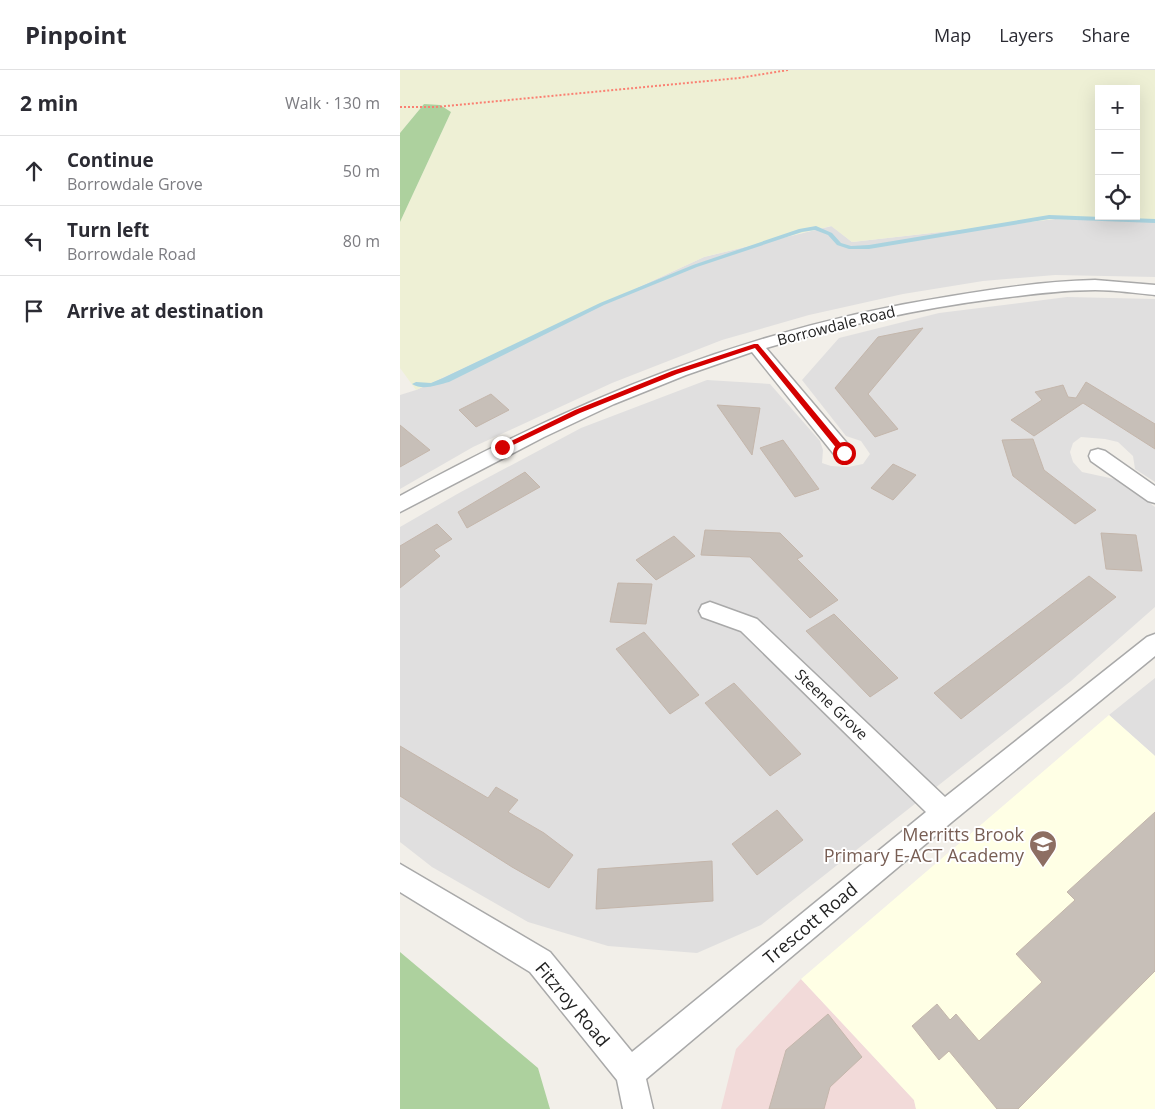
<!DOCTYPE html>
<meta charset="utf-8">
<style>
body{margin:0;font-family:"Open Sans",sans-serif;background:#f7f7f7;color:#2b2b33}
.controls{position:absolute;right:15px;top:15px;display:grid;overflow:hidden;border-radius:0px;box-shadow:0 5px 20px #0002}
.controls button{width:45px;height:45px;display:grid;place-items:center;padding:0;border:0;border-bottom:1px solid #e1e1e2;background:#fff;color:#2b2b33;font:25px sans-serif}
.stop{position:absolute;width:15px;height:15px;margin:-11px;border:4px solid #d40000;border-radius:50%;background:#fff}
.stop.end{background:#d40000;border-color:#fff;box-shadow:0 1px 5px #0008}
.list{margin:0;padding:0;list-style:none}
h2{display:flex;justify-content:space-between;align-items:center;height:65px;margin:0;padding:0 20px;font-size:21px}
h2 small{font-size:16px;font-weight:400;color:#7c7c81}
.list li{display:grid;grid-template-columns:32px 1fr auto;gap:15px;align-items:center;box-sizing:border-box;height:70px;padding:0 20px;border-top:1px solid #e1e1e2}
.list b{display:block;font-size:19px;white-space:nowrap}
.list p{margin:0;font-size:16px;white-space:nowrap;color:#7c7c81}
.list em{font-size:16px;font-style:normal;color:#7c7c81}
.icon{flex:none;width:28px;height:28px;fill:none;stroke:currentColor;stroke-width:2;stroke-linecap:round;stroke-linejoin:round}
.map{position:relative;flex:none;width:755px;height:1039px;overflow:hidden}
header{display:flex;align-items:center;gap:30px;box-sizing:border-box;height:70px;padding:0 25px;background:#fff;border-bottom:1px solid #e1e1e2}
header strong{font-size:24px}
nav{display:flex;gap:28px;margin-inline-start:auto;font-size:18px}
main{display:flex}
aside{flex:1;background:#fff}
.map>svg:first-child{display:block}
.residential{fill:#e0dfdf}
.commercial{fill:#f2dad9}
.education{fill:#ffffe5}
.farmland{fill:#eef0d5;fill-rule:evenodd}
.forest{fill:#add19e}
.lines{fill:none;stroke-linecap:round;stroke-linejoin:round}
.stream{fill:#aad3df;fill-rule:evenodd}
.building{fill:#c7bfb8;stroke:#c4b6ab}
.street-casing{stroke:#a9a9a9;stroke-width:3}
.path{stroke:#fa8072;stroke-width:2;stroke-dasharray:2 2;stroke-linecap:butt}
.street{fill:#fff;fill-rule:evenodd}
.route{fill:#d40000}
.labels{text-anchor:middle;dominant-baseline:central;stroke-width:4;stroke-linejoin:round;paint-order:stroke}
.street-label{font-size:15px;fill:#222;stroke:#fff}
.near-education-label{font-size:18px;fill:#785e54;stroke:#fff;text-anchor:end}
.near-street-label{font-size:18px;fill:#222;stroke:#fff}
</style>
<header>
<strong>Pinpoint</strong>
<nav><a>Map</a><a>Layers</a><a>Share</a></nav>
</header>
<main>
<aside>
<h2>2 min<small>Walk · 130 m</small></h2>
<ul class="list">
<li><svg class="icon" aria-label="ahead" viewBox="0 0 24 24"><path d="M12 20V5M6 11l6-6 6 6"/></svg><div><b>Continue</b><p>Borrowdale Grove</p></div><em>50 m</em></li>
<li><svg class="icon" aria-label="left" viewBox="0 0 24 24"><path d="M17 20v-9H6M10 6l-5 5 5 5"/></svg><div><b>Turn left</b><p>Borrowdale Road</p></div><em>80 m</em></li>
<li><svg class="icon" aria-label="arrive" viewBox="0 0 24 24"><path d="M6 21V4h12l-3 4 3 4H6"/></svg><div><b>Arrive at destination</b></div></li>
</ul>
</aside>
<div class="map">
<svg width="755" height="1039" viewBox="0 0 755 1039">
<rect width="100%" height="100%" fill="#f2efe9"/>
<!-- residential -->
<path class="residential" d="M 655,149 L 755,152 L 755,207 L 655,205 L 583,211 L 503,224 L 409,245 L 322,270 L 212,313 L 73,377 L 0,419 L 0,325 L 16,320 L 304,187 L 432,156 L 452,172 Z
M 667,227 L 755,229 L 755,412 L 735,399 L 733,386 L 718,372 L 705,369 L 681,367 L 673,373 L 670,382 L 673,392 L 682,402 L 719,410 L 755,437 L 755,537 L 671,611 L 361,855 L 297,883 L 208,876 L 128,852 L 32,797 L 0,772 L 0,457 L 59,423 L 181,358 L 307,310 L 370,314 L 420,371 L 423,380 L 422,393 L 431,396 L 448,397 L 463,394 L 470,384 L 461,371 L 446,366 L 402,310 L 439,268 L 539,243 Z
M 755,608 L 755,686 L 709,645 Z"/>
<!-- commercial -->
<path class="commercial" d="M 401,909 L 514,1030 L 516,1039 L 321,1039 L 336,979 Z"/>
<!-- education -->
<path class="education" d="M 709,645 L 755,686 L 755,1039 L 516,1039 L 514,1030 L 401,909 Z"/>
<!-- farmland -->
<path class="farmland" d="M 0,0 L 755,0 L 755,152 L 655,149 L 452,172 L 431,156 L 304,187 L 16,320 L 0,298 L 0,152 L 51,42 L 24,34 L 0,63 ZM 699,19 L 736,19 L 736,146 L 699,146 Z"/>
<!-- forest -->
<path class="forest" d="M 24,34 L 40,35 L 51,42 L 0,152 L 0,63 Z
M 0,882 L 138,998 L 150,1039 L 0,1039 Z"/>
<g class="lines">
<!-- stream -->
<path class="stream" d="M 649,145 L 755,149 L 755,153 L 649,149 L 469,179 L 449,179 L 437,175 L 428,165 L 415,160 L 402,162 L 297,197 L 204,235 L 49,312 C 37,315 23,321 12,314 L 16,312 L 31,313 L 43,308 L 200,233 L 293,195 L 399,159 L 416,156 L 432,163 L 441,173 L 451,176 L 469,175 Z"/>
</g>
<!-- building -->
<path class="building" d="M 523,258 L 468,324 L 498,359 L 475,367 L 435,318 L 478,267 Z
M 686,312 L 755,354 L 755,379 L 683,333 L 634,366 L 611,350 L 642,330 L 635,322 L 663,315 L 668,327 L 676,328 Z
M 91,324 L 109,340 L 76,357 L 59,340 Z
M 317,335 L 360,338 L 352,385 Z
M 0,355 L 30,380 L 0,397 Z
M 633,369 L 644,400 L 696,440 L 675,454 L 613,406 L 602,370 Z
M 383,370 L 405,400 L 419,419 L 395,427 L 360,378 Z
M 493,394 L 516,405 L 493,430 L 471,418 Z
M 125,402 L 140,417 L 67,458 L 58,442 Z
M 37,454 L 52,469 L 34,480 L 40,486 L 0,518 L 0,476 Z
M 305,460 L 380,463 L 403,486 L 397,489 L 438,530 L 410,548 L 350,487 L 301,485 Z
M 701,463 L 736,465 L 742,501 L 706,499 Z
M 274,466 L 295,486 L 256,510 L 236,490 Z
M 689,506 L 716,527 L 561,649 L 534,623 Z
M 218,513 L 252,514 L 246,554 L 210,552 Z
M 434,544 L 498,608 L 470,627 L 406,561 Z
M 244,562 L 299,625 L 270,644 L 216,579 Z
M 334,613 L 401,684 L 370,706 L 305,633 Z
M 0,676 L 88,728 L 96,717 L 118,730 L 108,742 L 144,763 L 173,785 L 149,818 L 112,797 L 0,726 Z
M 377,740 L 403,770 L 357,805 L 332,774 Z
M 755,742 L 755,901 L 618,1039 L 597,1039 L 549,981 L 539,990 L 512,956 L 537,934 L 550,950 L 556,944 L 579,971 L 642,912 L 616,884 L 675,830 L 667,822 Z
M 312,791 L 313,831 L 196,839 L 198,799 Z
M 428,944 L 462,987 L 430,1017 L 424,1039 L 369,1039 L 386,980 Z"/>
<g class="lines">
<!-- street casing -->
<g class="street-casing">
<path id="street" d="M 695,210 L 755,215 L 755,225 C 735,223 715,220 695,220 C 660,220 626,225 593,229 C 516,239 441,256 366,278 L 451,378 L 453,383 L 451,388 L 444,390 L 437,388 L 352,282 L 286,305 L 214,334 L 144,367 L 0,442 L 0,426 C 177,329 351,257 552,226 C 599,218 647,211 695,210 Z
M 698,379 L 705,381 L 755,416 L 755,433 L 748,431 L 691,391 L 689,386 L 691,381 Z
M 310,532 L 357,549 L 545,727 L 747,567 L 755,564 L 755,586 L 553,751 L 246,1009 L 253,1039 L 223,1039 L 217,1010 L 130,902 L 0,822 L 0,794 L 150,882 L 232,982 L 526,742 L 341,561 L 302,547 L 299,541 L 302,535 Z"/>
</g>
<!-- path -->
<path class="path" d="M 0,37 L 36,37 L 339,8 L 388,0"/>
<!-- street -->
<use href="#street" class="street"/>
</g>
<!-- route -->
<path class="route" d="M 354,274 L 358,274 L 447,381 L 447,385 L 442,385 L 355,278 L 277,304 L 180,343 L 105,379 L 99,377 L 175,340 L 272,301 Z"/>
<!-- icons -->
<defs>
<g id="school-pin" transform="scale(1.4375)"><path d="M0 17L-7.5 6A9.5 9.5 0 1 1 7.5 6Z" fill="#8d6e63" stroke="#fff"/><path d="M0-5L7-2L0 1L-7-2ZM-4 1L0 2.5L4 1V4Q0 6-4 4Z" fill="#fff"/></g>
</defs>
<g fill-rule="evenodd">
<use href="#school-pin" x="643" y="774"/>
</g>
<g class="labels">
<!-- street labels -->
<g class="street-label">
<text transform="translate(436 255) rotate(-14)">Borrowdale Road</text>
<text transform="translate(432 634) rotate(44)">Steene Grove</text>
</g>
<!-- near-education labels -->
<g class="near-education-label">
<text x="624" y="764">Merritts Brook<tspan x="624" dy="21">Primary E-ACT Academy</tspan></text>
</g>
<!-- near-street labels -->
<g class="near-street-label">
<text transform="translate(410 853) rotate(-40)">Trescott Road</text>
<text transform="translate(173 934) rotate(50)">Fitzroy Road</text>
</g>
</g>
</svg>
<div class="controls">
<button>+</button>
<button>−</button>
<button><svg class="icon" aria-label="locate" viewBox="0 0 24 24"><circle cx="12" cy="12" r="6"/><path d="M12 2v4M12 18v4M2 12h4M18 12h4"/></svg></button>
</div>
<div class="stop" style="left:444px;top:383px"></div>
<div class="stop end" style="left:102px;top:377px"></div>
</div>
</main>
